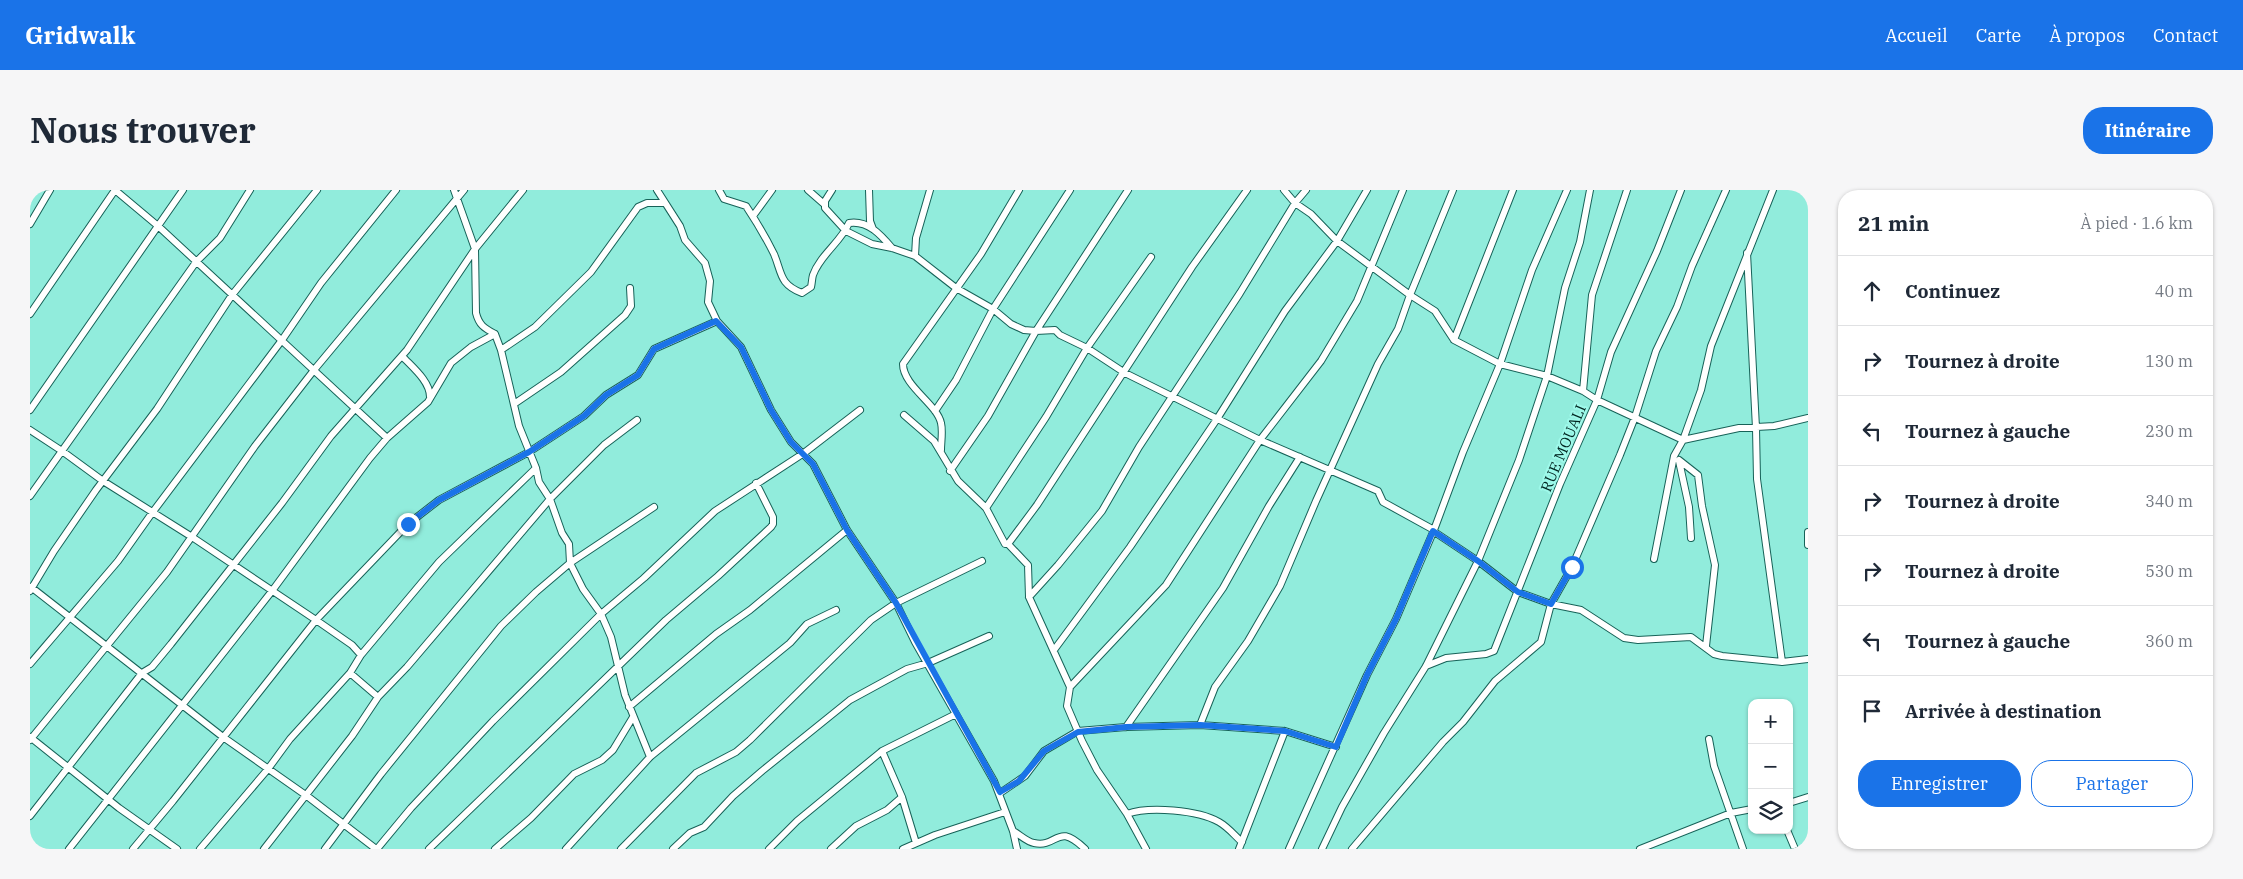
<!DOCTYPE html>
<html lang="fr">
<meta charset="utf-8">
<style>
body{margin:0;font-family:"IBM Plex Serif",serif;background:#f6f6f7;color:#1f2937}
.controls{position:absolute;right:15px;bottom:15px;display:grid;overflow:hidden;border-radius:10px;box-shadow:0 1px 4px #0004}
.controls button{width:45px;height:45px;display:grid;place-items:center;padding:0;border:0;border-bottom:1px solid #e0e1e3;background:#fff;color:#1f2937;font:25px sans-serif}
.stop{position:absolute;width:15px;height:15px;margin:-11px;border:4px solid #1a73e8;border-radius:50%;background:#fff}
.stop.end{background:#1a73e8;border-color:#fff;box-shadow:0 1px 5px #0008}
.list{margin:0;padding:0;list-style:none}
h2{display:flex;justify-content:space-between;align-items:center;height:65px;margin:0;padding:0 20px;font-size:21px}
h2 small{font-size:16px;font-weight:400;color:#747a83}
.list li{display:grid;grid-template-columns:32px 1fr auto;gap:15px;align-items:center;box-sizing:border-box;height:70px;padding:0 20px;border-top:1px solid #e0e1e3}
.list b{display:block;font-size:19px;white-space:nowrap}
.list em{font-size:16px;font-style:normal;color:#747a83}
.actions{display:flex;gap:10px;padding:15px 20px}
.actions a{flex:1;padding:11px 0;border:1px solid #1a73e8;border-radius:20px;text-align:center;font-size:18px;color:#1a73e8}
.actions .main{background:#1a73e8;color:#fff}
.icon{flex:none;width:28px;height:28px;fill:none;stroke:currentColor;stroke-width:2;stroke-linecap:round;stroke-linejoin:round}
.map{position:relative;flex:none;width:1778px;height:659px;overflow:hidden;border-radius:20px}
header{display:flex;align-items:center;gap:30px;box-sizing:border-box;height:70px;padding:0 25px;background:#1a73e8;color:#fff}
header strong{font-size:24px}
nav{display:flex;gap:28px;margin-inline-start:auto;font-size:18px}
.intro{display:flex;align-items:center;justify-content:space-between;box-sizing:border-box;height:120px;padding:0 30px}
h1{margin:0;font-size:35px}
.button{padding:12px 22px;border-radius:20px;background:#1a73e8;color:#fff;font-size:18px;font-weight:700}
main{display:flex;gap:30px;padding:0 30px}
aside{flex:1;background:#fff;border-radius:20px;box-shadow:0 1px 4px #0004}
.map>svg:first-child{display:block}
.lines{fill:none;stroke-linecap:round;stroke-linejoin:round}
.minor-casing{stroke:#176258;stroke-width:8}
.minor{stroke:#fff;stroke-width:6}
.route{stroke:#1a73e8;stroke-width:6}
.labels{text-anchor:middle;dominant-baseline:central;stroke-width:4;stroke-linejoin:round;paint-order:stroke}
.street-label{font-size:15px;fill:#002520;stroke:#9ef9ea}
</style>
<header>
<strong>Gridwalk</strong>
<nav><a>Accueil</a><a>Carte</a><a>À propos</a><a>Contact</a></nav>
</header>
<div class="intro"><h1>Nous trouver</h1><a class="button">Itinéraire</a></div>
<main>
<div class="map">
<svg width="1778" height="659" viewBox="0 0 1778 659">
<rect width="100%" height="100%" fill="#91ecdc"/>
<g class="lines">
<!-- minor casing -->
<g class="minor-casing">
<path id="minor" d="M 85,0 L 128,36 L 357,248
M 424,0 L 445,59 L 446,123 C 449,135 454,138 465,144 L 471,160 L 489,236 L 506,278 L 509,292 L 520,309 L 532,343 L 539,354 L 540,373 L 553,399 L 571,424 L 581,447 L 595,505 L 620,567
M 627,0 L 650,36 L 655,50 L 675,73 L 680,91 L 678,112 L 687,131 L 711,157 L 741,220 L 761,252 L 783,274 L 817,340 L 866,413 L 885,452 L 964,591 L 983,641 L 987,659
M 689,0 L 694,9 L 716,16 C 726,31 736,48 744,64 C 752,83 749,94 772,103 L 781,97 C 782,93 782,88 783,85 C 790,65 811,52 819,33 C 838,30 851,45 862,58
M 778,0 L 794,14
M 802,0 L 795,11 L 795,18 L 816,41 L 842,54 L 862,58 L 885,66 L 926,98 L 963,119 L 981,134 L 994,140 L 1006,141 L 1098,0
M 839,0 L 840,31 L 843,39
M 1254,0 L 1265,13 L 1281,24 L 1307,51 L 1380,105 L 1405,121 L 1424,150 L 1470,174 L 1517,186 L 1553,201 L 1567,210 L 1653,250 L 1709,238 L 1744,236 L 1778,228
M 723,26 L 742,0
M 0,34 L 20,0
M 1717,63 L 1726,238 L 1727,289 L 1752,472
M 885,66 L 886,48 L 900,0
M 0,124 L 85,0
M 1424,150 L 1483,0
M 471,160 L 505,137 L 561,82 L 608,17 L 617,13 L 635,13
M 372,166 C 382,177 400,191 400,207
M 1553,201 L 1562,105 L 1597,0
M 484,214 L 531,182 L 595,125 L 601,116 L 600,98
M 0,220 L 153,0
M 905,221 L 926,190 L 963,119 L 1040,0
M 874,225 L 904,251 L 928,291 L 956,318 L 975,354 L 978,354 L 998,375 L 999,407 L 1040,497 L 1037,516 L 1052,551 L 1067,580 L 1097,624 L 1116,659
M 0,240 L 32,261 L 73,291 L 162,347 L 286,430 L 322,455 L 331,465
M 911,260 C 911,252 913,241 911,233 C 907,214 873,196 873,174 L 951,64 L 989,0
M 1649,270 L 1668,285 L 1672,316 L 1685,375 L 1676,456
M 1649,271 L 1659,317 L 1661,348
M 920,281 L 958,226 L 1006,141 L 1025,140 L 1030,145 L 1057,158 L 1095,183 L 1230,250 L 1348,301 L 1353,312 L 1404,340
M 0,306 L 166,72 L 190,48 L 220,0
M 956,318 L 1016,227 L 1057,158 L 1121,67
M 1403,341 L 1448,371 L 1488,402 L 1521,414 L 1551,420 L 1594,448 L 1608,450 L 1661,447 L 1684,464 L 1692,466 L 1752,472 L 1778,469
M 1778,342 L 1778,355
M 978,354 L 1007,315 L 1162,77 L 1217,0
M 1624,369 L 1644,266 L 1653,250 L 1671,200 L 1681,156 L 1743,0
M 1,397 L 193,547 L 277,606 L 346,659
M 0,401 L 24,361 L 66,300 L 127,219 L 202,105 L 287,0
M 999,407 L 1028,375 L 1072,321 L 1109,257 L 1210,103 L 1265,13 L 1276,0
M 1024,460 L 1100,357 L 1187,229 L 1255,121 L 1307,51 L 1337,0
M 0,474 L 88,371 L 122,323 L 252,150 L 291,93 L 366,0
M 1396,476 L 1416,468 L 1456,464 L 1464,461 L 1530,294 L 1567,210 L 1581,162 L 1627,61 L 1651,0
M 320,483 L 348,507
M 1040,497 L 1136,395 L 1230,250 L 1291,171 L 1327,111 L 1373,0
M 599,517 L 686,444 L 720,420 L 817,340
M 1170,535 L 1185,497 L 1218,451 L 1250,396 L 1286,311 L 1348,174 L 1368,139 L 1380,105 L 1423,0
M 1096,537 L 1193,398 L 1239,316 L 1270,267
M 0,547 L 89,618 L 147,659
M 1679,549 L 1684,576 L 1713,659
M 0,550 L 137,382 L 225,256 L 284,180 L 434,0
M 852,561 L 872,607 L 886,653
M 970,603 L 995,586 L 1014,561 L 1048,541 L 1096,537 L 1170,535 L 1255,541 L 1306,557
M 1759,613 L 1778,607
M 1097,624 C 1119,616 1168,620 1189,632 C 1198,637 1205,646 1212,652
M 0,626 L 112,483 L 122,477 L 141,454 L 252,313 L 301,246 L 377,160 L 445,59 L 493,0
M 1757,640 L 1765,659
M 983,641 C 989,644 997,652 1004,653 C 1029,658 1026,631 1055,659
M 39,659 L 242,401 L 340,268 L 357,248 L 398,212 L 421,173 L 441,157 L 465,144
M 103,659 L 143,611 L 286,430 L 378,334 L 409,310 L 499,262 L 554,226 L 576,205 L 608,185 L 624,159 L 687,131
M 170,659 L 238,579 L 260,549 L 320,483 L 331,465 L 409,372 L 506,278
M 234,659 L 322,546 L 348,507 L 377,477 L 520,309 L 574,255 L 607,230
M 295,659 L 351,584 L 471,436 L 506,402 L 540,373 L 624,317
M 347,659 L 381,618 L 463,531 L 571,424 L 614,388 L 685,321 L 774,263 L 830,220
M 399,659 L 636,430 L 688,386 L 741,337 L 743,334 L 743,327 L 726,293
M 465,659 L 501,628 L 544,584 L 572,570 L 583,560 L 603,527
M 536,659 L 620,567 L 760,453 L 777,434 L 806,420
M 591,659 L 666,583 L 706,562 L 720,550 L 841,430 L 866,413 L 952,371
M 643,659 L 660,643 L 674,637 L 703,606 L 732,581 L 820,510 L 877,479 L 898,473 L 959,446
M 739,659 L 767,631 L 852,561 L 926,524
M 801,659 L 826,636 L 857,620 L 872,607
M 873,659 L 905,645 L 975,622
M 1209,659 L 1255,541
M 1259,659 L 1337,485 L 1366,429 L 1404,340 L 1433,262 L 1470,174 L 1502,80 L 1537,0
M 1292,659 L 1312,617 L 1354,543 L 1396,476 L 1448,371 L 1489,270 L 1517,186 L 1535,98 L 1550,52 L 1560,0
M 1322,659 L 1413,552 L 1433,532 L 1465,491 L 1511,452 L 1521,414 L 1542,377 L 1590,265 L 1605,227 L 1626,161 L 1647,117 L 1662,76 L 1696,0
M 1610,659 L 1701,623 L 1722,619"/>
</g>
<!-- minor -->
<use href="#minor" class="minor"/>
</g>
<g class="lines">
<!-- route -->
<path class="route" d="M 378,334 L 409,310 L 499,262 L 554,226 L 576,205 L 608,185 L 624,159 L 686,131 L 711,157 L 741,220 L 761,252 L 783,274 L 817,340 L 866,413 L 970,602 L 989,591 L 1014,561 L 1048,542 L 1096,537 L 1170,535 L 1255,541 L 1306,557 L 1337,485 L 1366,429 L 1403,341 L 1448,371 L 1488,402 L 1521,414 L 1542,377"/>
</g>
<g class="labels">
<!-- street labels -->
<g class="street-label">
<text transform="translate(1533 258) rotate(-67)">RUE MOUALI</text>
</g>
</g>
</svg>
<div class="controls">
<button>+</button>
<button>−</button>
<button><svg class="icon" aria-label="layers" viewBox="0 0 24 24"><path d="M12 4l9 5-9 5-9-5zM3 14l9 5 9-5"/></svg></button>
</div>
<div class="stop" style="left:1542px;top:377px"></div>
<div class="stop end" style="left:378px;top:334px"></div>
</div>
<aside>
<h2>21 min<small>À pied · 1.6 km</small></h2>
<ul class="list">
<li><svg class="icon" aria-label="ahead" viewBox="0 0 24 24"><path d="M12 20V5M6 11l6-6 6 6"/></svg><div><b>Continuez</b></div><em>40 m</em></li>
<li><svg class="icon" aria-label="right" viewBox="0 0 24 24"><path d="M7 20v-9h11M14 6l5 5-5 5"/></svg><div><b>Tournez à droite</b></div><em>130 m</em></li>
<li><svg class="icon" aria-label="left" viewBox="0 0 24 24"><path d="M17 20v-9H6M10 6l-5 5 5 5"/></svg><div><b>Tournez à gauche</b></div><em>230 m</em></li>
<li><svg class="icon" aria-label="right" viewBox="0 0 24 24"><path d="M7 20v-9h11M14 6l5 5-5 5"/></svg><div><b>Tournez à droite</b></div><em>340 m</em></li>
<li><svg class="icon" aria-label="right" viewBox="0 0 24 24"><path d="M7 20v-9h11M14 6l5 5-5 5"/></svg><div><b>Tournez à droite</b></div><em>530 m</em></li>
<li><svg class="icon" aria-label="left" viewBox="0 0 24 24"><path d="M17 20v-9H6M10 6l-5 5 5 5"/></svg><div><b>Tournez à gauche</b></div><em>360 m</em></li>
<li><svg class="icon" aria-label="arrive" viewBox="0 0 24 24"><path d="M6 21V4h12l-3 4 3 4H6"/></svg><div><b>Arrivée à destination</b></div></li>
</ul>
<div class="actions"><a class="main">Enregistrer</a><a>Partager</a></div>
</aside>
</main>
